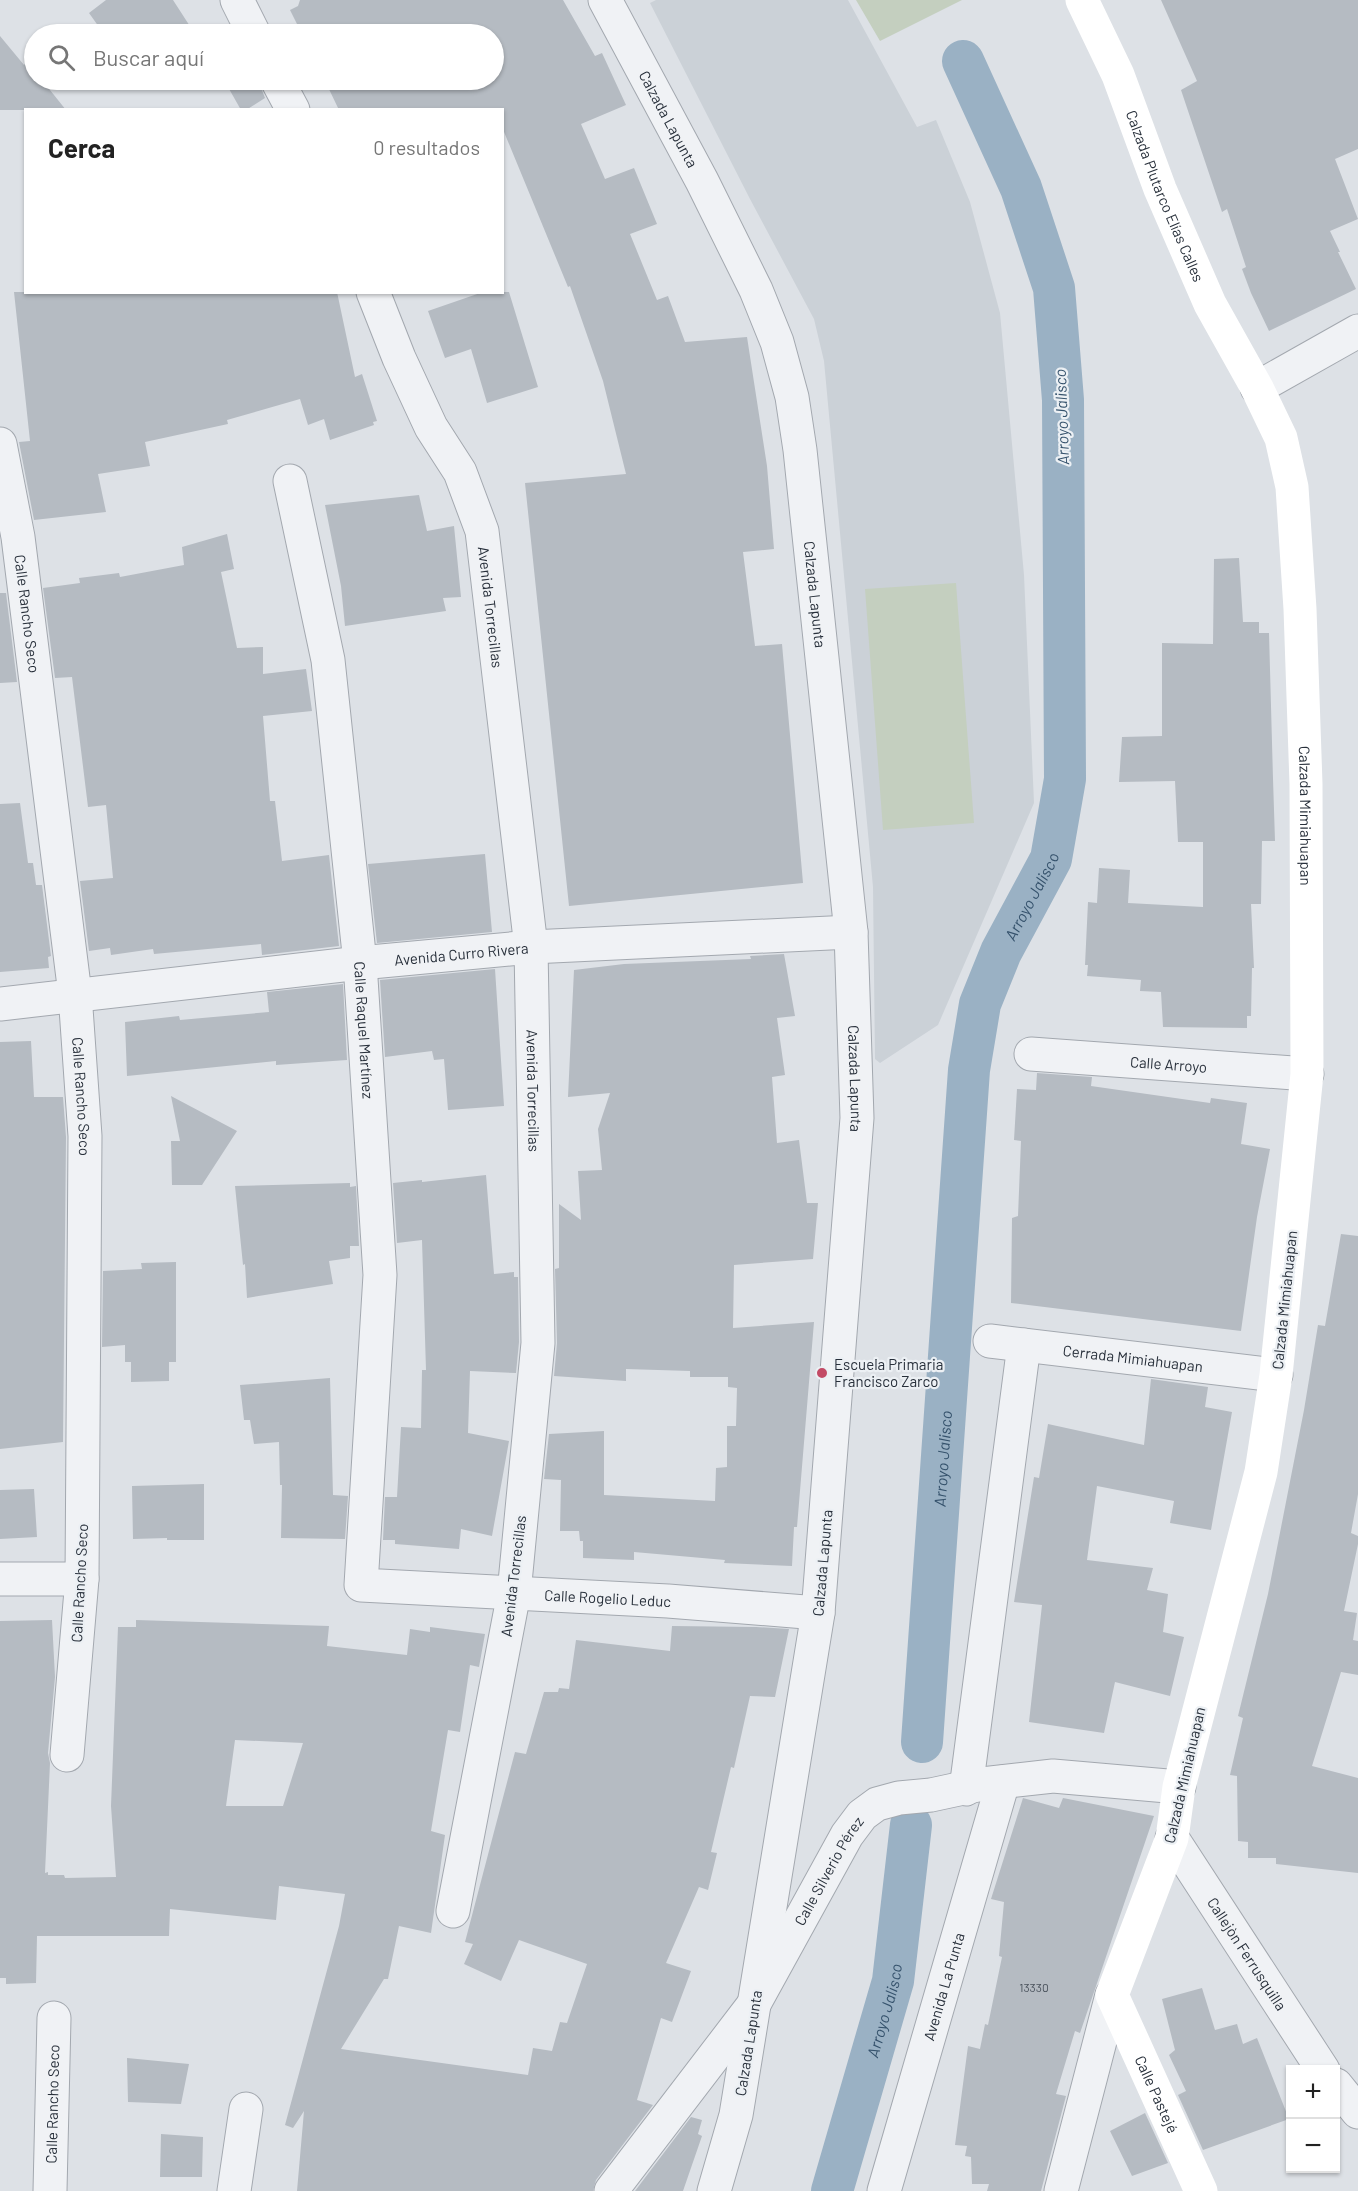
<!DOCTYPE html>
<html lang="es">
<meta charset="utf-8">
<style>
body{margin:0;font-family:Barlow,sans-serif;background:#f2f2f2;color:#222}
.controls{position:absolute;right:18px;bottom:18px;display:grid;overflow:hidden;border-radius:0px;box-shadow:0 2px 4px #0004}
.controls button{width:54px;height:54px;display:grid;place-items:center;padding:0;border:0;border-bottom:2px solid #e0e0e0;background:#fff;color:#222;font:30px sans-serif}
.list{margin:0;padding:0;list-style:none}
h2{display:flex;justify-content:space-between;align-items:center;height:78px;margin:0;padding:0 24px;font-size:26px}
h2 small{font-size:20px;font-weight:400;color:#767676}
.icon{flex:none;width:33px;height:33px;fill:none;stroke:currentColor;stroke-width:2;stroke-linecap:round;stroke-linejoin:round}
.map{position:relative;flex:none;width:1358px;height:2191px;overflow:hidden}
.search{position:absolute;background:#fff;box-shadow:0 2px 4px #0004;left:24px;top:24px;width:480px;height:66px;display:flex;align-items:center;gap:15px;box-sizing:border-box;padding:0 21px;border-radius:33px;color:#767676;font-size:22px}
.panel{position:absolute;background:#fff;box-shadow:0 2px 4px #0004;left:24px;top:108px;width:480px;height:186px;border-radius:0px}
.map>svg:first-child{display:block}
.built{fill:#cbd1d7}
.green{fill:#c4cfbf}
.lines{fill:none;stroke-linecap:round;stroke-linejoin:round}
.canal{stroke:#9ab1c4;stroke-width:42}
.building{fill:#b5bbc2;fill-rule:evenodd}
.minor-casing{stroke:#a3a8af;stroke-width:35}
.minor{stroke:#f0f2f5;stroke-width:33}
.secondary{stroke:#fff;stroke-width:33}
.poi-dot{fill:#c34a65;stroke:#ecf0f4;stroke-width:2}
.labels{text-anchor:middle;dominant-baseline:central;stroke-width:4.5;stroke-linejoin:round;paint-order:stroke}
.number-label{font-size:12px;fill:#4b535d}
.street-label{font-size:15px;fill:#28303b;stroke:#ecf0f4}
.poi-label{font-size:15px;fill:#28303b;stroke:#ecf0f4;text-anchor:start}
.water-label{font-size:16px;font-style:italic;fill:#35526c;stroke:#ecf0f4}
</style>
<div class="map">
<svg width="1358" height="2191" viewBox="0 0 1358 2191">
<rect width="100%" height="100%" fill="#dde1e6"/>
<!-- built -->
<path class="built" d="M 656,0 L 848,0 L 917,127 L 936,120 L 970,202 L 1000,313 L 1024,575 L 1034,803 L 938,1025 L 880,1063 L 875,1059 L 873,887 L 824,361 L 814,319 L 750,199 L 650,3 Z"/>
<!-- green -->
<path class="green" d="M 856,0 L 962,0 L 880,41 Z
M 956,583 L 974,823 L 883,830 L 865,589 Z"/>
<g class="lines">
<!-- canal -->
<g class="canal">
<path id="s1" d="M 922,1742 L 969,1070 L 980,1004 L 1001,952 L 1051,859 L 1065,779 L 1063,400 L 1054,288 L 1021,188 L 963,61"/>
<path id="s2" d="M 832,2191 L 893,1981 L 911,1825"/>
</g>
</g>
<!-- building -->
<path class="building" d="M 106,0 L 173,0 L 195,34 L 104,34 L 89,13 Z
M 300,0 L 563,0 L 595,56 L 602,53 L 626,105 L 581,124 L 605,179 L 634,168 L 657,224 L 630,234 L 657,300 L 668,296 L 685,342 L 747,337 L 767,466 L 774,549 L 743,552 L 755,646 L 782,644 L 803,883 L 569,906 L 525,483 L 626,474 L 603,381 L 570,286 L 568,287 L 502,127 L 502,110 L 339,110 L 327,85 L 339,80 L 494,80 L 494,34 L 302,34 L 290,10 L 298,6 Z
M 1161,0 L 1358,0 L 1358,149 L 1335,159 L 1358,219 L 1330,231 L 1340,252 L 1338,252 L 1356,289 L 1269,331 L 1251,293 L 1242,269 L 1246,267 L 1227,209 L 1222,212 L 1181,90 L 1197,81 Z
M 0,36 L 24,65 L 27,62 L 34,71 L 34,80 L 42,80 L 66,110 L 0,110 Z
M 224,80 L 258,80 L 265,98 L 246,110 L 241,110 Z
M 14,292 L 337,292 L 355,377 L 362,374 L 377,421 L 373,422 L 374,425 L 330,440 L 324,419 L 308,425 L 300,399 L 227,420 L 228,424 L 145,442 L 150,466 L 98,474 L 106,512 L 34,520 L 19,442 L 30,441 Z
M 483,292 L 509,292 L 538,387 L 487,403 L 471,349 L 445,358 L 428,311 Z
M 419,495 L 427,531 L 454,526 L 461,597 L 443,598 L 446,611 L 345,626 L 341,586 L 325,505 Z
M 227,534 L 234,569 L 221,572 L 237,648 L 263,647 L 263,674 L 306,669 L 312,711 L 263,716 L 270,801 L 275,801 L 282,861 L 329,855 L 339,946 L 262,955 L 261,944 L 154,954 L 153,949 L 111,955 L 110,948 L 89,951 L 80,881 L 113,878 L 106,805 L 88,807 L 72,677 L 55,678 L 43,588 L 80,583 L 79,578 L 119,573 L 120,577 L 184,565 L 182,547 Z
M 1239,558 L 1243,622 L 1259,622 L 1259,633 L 1269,633 L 1273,779 L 1275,841 L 1262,841 L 1261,904 L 1251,904 L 1254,968 L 1252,968 L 1251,1016 L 1247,1016 L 1247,1028 L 1163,1027 L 1161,992 L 1140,991 L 1141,980 L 1087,976 L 1088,965 L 1085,965 L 1088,902 L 1097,903 L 1099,868 L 1130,870 L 1128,903 L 1203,907 L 1203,842 L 1178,842 L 1175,781 L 1119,782 L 1122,737 L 1162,736 L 1162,643 L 1213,644 L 1214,559 Z
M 0,593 L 6,593 L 17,682 L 0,683 Z
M 20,803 L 28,863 L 33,863 L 36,885 L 42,885 L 51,956 L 48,957 L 49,968 L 0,972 L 0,804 Z
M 485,854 L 492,932 L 377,943 L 368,864 Z
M 784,954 L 795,1016 L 777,1018 L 785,1075 L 772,1077 L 777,1143 L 799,1140 L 807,1203 L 818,1203 L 813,1259 L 734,1265 L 733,1328 L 814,1322 L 797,1527 L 794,1527 L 792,1566 L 724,1563 L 725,1560 L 634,1552 L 634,1560 L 583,1558 L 583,1541 L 580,1541 L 579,1531 L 560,1531 L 561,1480 L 544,1479 L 549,1434 L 604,1431 L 604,1495 L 715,1501 L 716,1468 L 727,1467 L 727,1426 L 736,1426 L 737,1388 L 728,1387 L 728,1377 L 690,1377 L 690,1371 L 626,1369 L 626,1381 L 554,1376 L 557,1343 L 555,1269 L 559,1268 L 559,1204 L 581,1220 L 578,1171 L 602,1170 L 598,1129 L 610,1093 L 568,1097 L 574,970 L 624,964 L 751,959 L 750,956 Z
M 495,969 L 504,1106 L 448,1110 L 444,1059 L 434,1060 L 432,1051 L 385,1057 L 380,980 Z
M 343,984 L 347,1060 L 276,1065 L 276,1061 L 127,1076 L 125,1022 L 179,1016 L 180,1020 L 269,1012 L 267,992 Z
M 31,1041 L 34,1097 L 63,1097 L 66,1137 L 63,1442 L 0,1449 L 0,1042 Z
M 1037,1073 L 1092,1077 L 1091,1086 L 1210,1103 L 1211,1098 L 1247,1103 L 1241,1144 L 1270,1149 L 1257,1217 L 1241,1331 L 1011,1303 L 1012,1218 L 1018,1216 L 1021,1141 L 1014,1140 L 1017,1089 L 1036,1090 Z
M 171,1096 L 237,1131 L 202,1185 L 172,1185 L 171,1141 L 180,1141 Z
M 486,1175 L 494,1274 L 514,1272 L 514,1277 L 518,1277 L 519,1342 L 516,1373 L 470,1371 L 468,1433 L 509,1441 L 492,1536 L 461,1529 L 459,1549 L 395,1544 L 395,1540 L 383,1540 L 385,1497 L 397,1497 L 401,1427 L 421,1428 L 422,1370 L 426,1370 L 422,1240 L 397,1243 L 393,1183 L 422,1180 L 422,1182 Z
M 350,1183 L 350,1187 L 356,1186 L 359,1246 L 350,1246 L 350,1258 L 329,1261 L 333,1284 L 247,1298 L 245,1264 L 243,1265 L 235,1186 Z
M 1341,1234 L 1358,1236 L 1358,1494 L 1351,1533 L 1358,1536 L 1358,1544 L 1344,1611 L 1357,1613 L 1353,1640 L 1358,1641 L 1358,1675 L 1341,1672 L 1312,1766 L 1358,1778 L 1358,1873 L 1276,1864 L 1276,1858 L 1248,1858 L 1248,1842 L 1238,1841 L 1237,1776 L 1230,1775 L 1243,1718 L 1238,1716 L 1268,1594 L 1304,1410 L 1318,1325 L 1325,1326 Z
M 176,1262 L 176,1362 L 169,1362 L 169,1381 L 131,1382 L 131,1362 L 125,1362 L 125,1345 L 102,1347 L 103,1271 L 142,1269 L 141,1263 Z
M 330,1378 L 333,1495 L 348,1496 L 345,1539 L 281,1538 L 282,1485 L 280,1485 L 279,1442 L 254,1444 L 250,1420 L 244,1420 L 240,1385 Z
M 1151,1379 L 1208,1387 L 1205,1407 L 1232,1412 L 1211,1530 L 1170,1523 L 1174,1501 L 1097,1486 L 1087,1560 L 1153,1568 L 1147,1590 L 1168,1594 L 1163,1632 L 1184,1637 L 1170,1696 L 1115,1682 L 1104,1733 L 1029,1722 L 1042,1605 L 1014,1602 L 1034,1477 L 1039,1478 L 1048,1424 L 1144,1445 Z
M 204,1484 L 204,1540 L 167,1540 L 167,1538 L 133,1539 L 132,1486 Z
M 34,1489 L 37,1537 L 0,1539 L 0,1490 Z
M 52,1620 L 55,1677 L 48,1753 L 50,1763 L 45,1873 L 48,1872 L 48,1875 L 64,1875 L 65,1878 L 116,1877 L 111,1806 L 118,1627 L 136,1627 L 136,1620 L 329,1626 L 327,1646 L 407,1655 L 410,1629 L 430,1632 L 430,1627 L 485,1634 L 479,1667 L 470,1665 L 460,1732 L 448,1730 L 431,1831 L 445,1835 L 431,1933 L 399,1926 L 388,1979 L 384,1979 L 341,2049 L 528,2075 L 533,2048 L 552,2051 L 560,2022 L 567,2023 L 587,1964 L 519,1940 L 501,1981 L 464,1964 L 473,1944 L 465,1942 L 515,1752 L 526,1754 L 544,1692 L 558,1692 L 559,1688 L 569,1689 L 576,1640 L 670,1651 L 672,1626 L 756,1627 L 789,1629 L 775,1697 L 750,1696 L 734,1768 L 731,1767 L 711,1852 L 717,1853 L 708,1890 L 699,1887 L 666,1963 L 691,1971 L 672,2022 L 661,2018 L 637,2100 L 653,2105 L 596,2180 L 593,2191 L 297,2191 L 304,2111 L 293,2128 L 285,2125 L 339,1926 L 345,1894 L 279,1886 L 276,1920 L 170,1909 L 169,1936 L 37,1936 L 36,1983 L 6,1984 L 6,1978 L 0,1978 L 0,1621 ZM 235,1740 L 303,1743 L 283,1806 L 226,1806 Z
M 1023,1798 L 1059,1808 L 1063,1798 L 1154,1816 L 1080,2033 L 1075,2031 L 1056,2094 L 1066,2096 L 1041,2191 L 987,2191 L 989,2184 L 972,2184 L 971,2157 L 965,2156 L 967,2146 L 955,2145 L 968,2046 L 980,2049 L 985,2024 L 988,2025 L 1002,1957 L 999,1956 L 1004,1902 L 991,1899 Z
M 1202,1988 L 1215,2030 L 1237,2024 L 1243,2044 L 1257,2038 L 1289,2119 L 1203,2150 L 1178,2095 L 1186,2091 L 1169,2055 L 1175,2050 L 1162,1999 Z
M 127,2058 L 189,2064 L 181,2104 L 128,2102 Z
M 1145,2113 L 1168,2163 L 1132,2176 L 1110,2131 Z
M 691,2117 L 702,2120 L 698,2134 L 702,2136 L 683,2191 L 635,2191 Z
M 161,2134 L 203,2137 L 202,2177 L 160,2177 Z"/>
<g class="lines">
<!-- minor casing -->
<g class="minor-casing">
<g id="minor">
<path d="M 237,0 L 254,34"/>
<path id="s3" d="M 605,0 L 702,181 L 756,290 L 777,342 L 792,397 L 800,450 L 851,932 L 857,1118 L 818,1613 L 736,2115 L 714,2191"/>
<path d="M 277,80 L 293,110"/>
<path id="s4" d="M 373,292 L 399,358 L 431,427 L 460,472 L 482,531 L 531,947 L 538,1343 L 514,1593 L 453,1911"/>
<path d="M 1257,388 L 1358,331"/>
<path id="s5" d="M 0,444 L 18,537 L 75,994 L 85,1136 L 82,1579 L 67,1755"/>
<path id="s6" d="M 290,481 L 328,660 L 360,963 L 380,1275 L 361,1585 L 668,1601 L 818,1613"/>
<path id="s7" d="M 0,1004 L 360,963 L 531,947 L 851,932"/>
<path id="s8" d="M 1031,1054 L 1307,1074"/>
<path id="s9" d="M 990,1341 L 1276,1375"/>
<path d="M 0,1579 L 82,1579"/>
<path d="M 966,1789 L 1024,1345"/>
<path id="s10" d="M 1172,1838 L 1323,2070"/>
<path d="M 1336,2085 L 1358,2112"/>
<path id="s11" d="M 50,2191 L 54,2018"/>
<path d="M 234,2191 L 246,2109"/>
<path id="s12" d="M 611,2191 L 754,2004 L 847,1835 L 862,1815 L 877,1804 L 899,1798 L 931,1795 L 982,1784 L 1053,1776 L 1179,1787"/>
<path id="s13" d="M 884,2191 L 1003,1782"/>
<path d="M 1061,2191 L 1112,1995"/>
</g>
</g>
<!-- minor -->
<use href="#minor" class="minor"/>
<!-- secondary -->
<path class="secondary" id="s14" d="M 1082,0 L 1118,75 L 1160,189 L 1210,304 L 1257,388 L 1281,438 L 1292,487 L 1300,609 L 1306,784 L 1307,1074 L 1276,1375 L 1261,1472 L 1179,1787 L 1172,1838 L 1112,1995 L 1201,2191"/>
</g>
<!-- markers -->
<circle class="poi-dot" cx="822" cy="1373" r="6"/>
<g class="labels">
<!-- number labels -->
<g class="number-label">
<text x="1034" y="1987">13330</text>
</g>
<!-- street labels -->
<g class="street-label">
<text stroke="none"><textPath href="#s3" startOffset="135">Calzada Lapunta</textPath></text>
<text stroke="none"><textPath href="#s14" startOffset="213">Calzada Plutarco Elías Calles</textPath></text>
<text stroke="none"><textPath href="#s3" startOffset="639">Calzada Lapunta</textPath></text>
<text stroke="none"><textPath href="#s4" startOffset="340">Avenida Torrecillas</textPath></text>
<text stroke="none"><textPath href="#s5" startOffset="172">Calle Rancho Seco</textPath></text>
<text stroke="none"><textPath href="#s14" startOffset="861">Calzada Mimiahuapan</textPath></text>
<text stroke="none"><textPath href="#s7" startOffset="464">Avenida Curro Rivera</textPath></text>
<text stroke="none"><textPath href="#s6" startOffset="555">Calle Raquel Martínez</textPath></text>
<text stroke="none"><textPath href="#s8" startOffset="138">Calle Arroyo</textPath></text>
<text stroke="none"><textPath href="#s3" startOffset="1125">Calzada Lapunta</textPath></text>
<text stroke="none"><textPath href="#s4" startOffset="826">Avenida Torrecillas</textPath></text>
<text stroke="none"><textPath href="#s5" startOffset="658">Calle Rancho Seco</textPath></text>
<text transform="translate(1284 1300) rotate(-84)">Calzada Mimiahuapan</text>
<text stroke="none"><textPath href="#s9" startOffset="144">Cerrada Mimiahuapan</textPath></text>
<text transform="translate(822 1563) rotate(-85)">Calzada Lapunta</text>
<text transform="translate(513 1576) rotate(-83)">Avenida Torrecillas</text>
<text transform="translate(79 1583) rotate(-87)">Calle Rancho Seco</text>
<text stroke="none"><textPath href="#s6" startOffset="1358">Calle Rogelio Leduc</textPath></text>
<text transform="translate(1184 1775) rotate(-77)">Calzada Mimiahuapan</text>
<text stroke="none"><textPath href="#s12" startOffset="388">Calle Silverio Pérez</textPath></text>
<text stroke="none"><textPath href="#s10" startOffset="138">Callejòn Ferrusquilla</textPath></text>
<text stroke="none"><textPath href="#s13" startOffset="213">Avenida La Punta</textPath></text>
<text transform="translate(748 2043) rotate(-81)">Calzada Lapunta</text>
<text stroke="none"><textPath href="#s14" startOffset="2174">Calle Pastejé</textPath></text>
<text stroke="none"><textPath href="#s11" startOffset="87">Calle Rancho Seco</textPath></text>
</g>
<!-- poi labels -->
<g class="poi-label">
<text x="834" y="1364">Escuela Primaria<tspan x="834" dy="17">Francisco Zarco</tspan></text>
</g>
<!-- water labels -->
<g class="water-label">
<text transform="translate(1061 417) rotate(-92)">Arroyo Jalisco</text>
<text stroke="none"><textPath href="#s1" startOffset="860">Arroyo Jalisco</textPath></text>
<text stroke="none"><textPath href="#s1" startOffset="284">Arroyo Jalisco</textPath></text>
<text stroke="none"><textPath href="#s2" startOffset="188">Arroyo Jalisco</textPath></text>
</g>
</g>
</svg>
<div class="controls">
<button>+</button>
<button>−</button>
</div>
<div class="search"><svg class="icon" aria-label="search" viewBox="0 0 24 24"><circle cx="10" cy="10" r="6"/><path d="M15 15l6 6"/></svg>Buscar aquí</div>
<section class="panel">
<h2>Cerca<small>0 resultados</small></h2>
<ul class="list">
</ul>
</section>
</div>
